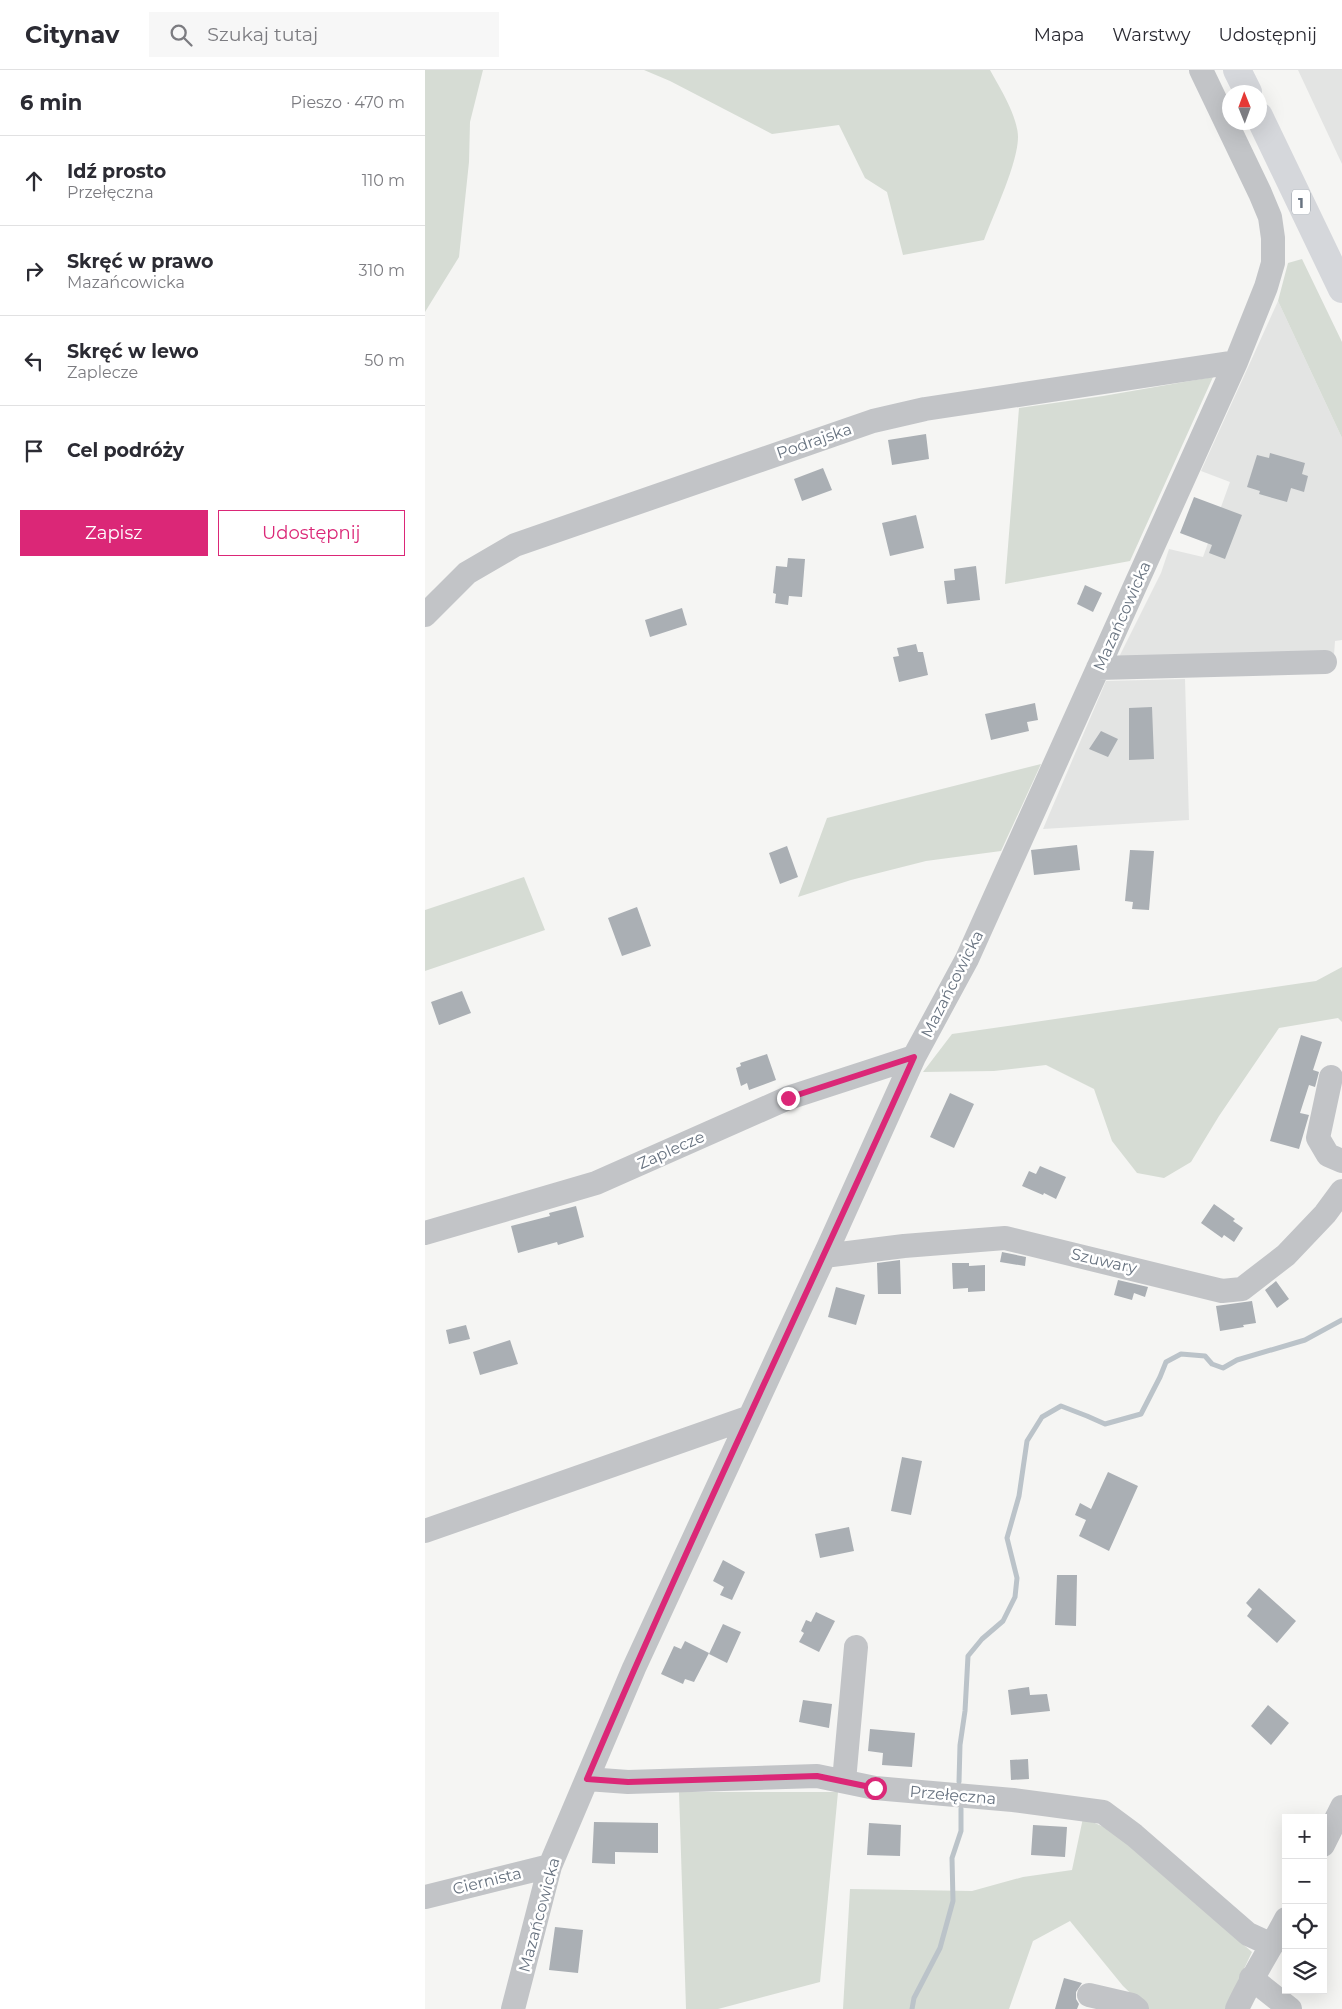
<!DOCTYPE html>
<html lang="pl">
<meta charset="utf-8">
<style>
body{margin:0;font-family:Montserrat,sans-serif;background:#f7f7f7;color:#2b2b33}
.controls{position:absolute;right:15px;bottom:15px;display:grid;overflow:hidden;border-radius:0px;box-shadow:0 5px 20px #0002}
.controls button{width:45px;height:45px;display:grid;place-items:center;padding:0;border:0;border-bottom:1px solid #e1e1e2;background:#fff;color:#2b2b33;font:25px sans-serif}
.compass{position:absolute;left:797px;top:15px;width:45px;height:45px;border-radius:50%;background:#fff;box-shadow:0 5px 20px #0002;rotate:359deg}
.stop{position:absolute;width:15px;height:15px;margin:-11px;border:4px solid #db2777;border-radius:50%;background:#fff}
.stop.end{background:#db2777;border-color:#fff;box-shadow:0 1px 5px #0008}
.list{margin:0;padding:0;list-style:none}
h2{display:flex;justify-content:space-between;align-items:center;height:65px;margin:0;padding:0 20px;font-size:21px}
h2 small{font-size:16px;font-weight:400;color:#7c7c81}
.list li{display:grid;grid-template-columns:32px 1fr auto;gap:15px;align-items:center;box-sizing:border-box;height:90px;padding:0 20px;border-top:1px solid #e1e1e2}
.list b{display:block;font-size:19px;white-space:nowrap}
.list p{margin:0;font-size:16px;white-space:nowrap;color:#7c7c81}
.list em{font-size:16px;font-style:normal;color:#7c7c81}
.actions{display:flex;gap:10px;padding:15px 20px}
.actions a{flex:1;padding:11px 0;border:1px solid #db2777;border-radius:0px;text-align:center;font-size:18px;color:#db2777}
.actions .main{background:#db2777;color:#fff}
.icon{flex:none;width:28px;height:28px;fill:none;stroke:currentColor;stroke-width:2;stroke-linecap:round;stroke-linejoin:round}
.map{position:relative;flex:none;width:917px;height:1939px;overflow:hidden}
header{display:flex;align-items:center;gap:30px;box-sizing:border-box;height:70px;padding:0 25px;background:#fff;border-bottom:1px solid #e1e1e2}
header strong{font-size:24px}
nav{display:flex;gap:28px;margin-inline-start:auto;font-size:18px}
.search{width:350px;height:45px;background:#f7f7f7;display:flex;align-items:center;gap:12px;box-sizing:border-box;padding:0 18px;border-radius:0px;color:#7c7c81;font-size:19px}
main{display:flex}
aside{flex:1;background:#fff}
.map>svg:first-child{display:block}
.built{fill:#e3e4e3}
.green{fill:#d6dcd4}
.lines{fill:none;stroke-linecap:round;stroke-linejoin:round}
.stream{stroke:#bbc3c9;stroke-width:5}
.building{fill:#aaafb4}
.minor{stroke:#c2c4c7;stroke-width:24}
.major{stroke:#d5d7db;stroke-width:28}
.route{stroke:#db2777;stroke-width:6}
.labels{text-anchor:middle;dominant-baseline:central;stroke-width:5;stroke-linejoin:round;paint-order:stroke}
.shield{fill:#fff;stroke:#959da6;stroke-width:1}
.shield-label{font-size:15px;font-weight:bold;fill:#687380}
.street-label{font-size:16px;fill:#687380;stroke:#fff}
</style>
<header>
<strong>Citynav</strong>
<div class="search"><svg class="icon" aria-label="search" viewBox="0 0 24 24"><circle cx="10" cy="10" r="6"/><path d="M15 15l6 6"/></svg>Szukaj tutaj</div>
<nav><a>Mapa</a><a>Warstwy</a><a>Udostępnij</a></nav>
</header>
<main>
<aside>
<h2>6 min<small>Pieszo · 470 m</small></h2>
<ul class="list">
<li><svg class="icon" aria-label="ahead" viewBox="0 0 24 24"><path d="M12 20V5M6 11l6-6 6 6"/></svg><div><b>Idź prosto</b><p>Przełęczna</p></div><em>110 m</em></li>
<li><svg class="icon" aria-label="right" viewBox="0 0 24 24"><path d="M7 20v-9h11M14 6l5 5-5 5"/></svg><div><b>Skręć w prawo</b><p>Mazańcowicka</p></div><em>310 m</em></li>
<li><svg class="icon" aria-label="left" viewBox="0 0 24 24"><path d="M17 20v-9H6M10 6l-5 5 5 5"/></svg><div><b>Skręć w lewo</b><p>Zaplecze</p></div><em>50 m</em></li>
<li><svg class="icon" aria-label="arrive" viewBox="0 0 24 24"><path d="M6 21V4h12l-3 4 3 4H6"/></svg><div><b>Cel podróży</b></div></li>
</ul>
<div class="actions"><a class="main">Zapisz</a><a>Udostępnij</a></div>
</aside>
<div class="map">
<svg width="917" height="1939" viewBox="0 0 917 1939">
<rect width="100%" height="100%" fill="#f5f5f3"/>
<!-- built -->
<path class="built" d="M 873,0 L 917,0 L 917,94 Z
M 853,231 L 917,368 L 917,570 L 910,571 L 909,585 L 693,589 L 736,503 L 744,479 L 778,487 L 805,412 L 776,401 Z
M 760,609 L 764,750 L 618,759 L 681,611 Z"/>
<!-- green -->
<path class="green" d="M 0,0 L 58,0 L 45,52 L 44,92 L 34,187 L 0,242 Z
M 219,0 L 565,0 C 575,18 593,47 593,67 C 593,93 569,143 559,170 L 478,185 L 462,122 L 440,108 L 414,55 L 347,64 L 245,11 Z
M 877,189 L 917,272 L 917,368 L 853,231 L 863,193 Z
M 788,307 L 705,491 L 580,514 L 594,338 L 678,326 Z
M 616,694 L 576,781 L 501,791 L 426,810 L 373,827 L 402,748 Z
M 99,807 L 120,860 L 0,901 L 0,840 Z
M 917,897 L 917,952 L 913,948 L 854,958 L 794,1046 L 766,1092 L 739,1108 L 712,1103 L 687,1071 L 669,1019 L 621,995 L 569,1001 L 498,1002 L 527,964 L 891,911 Z
M 254,1722 L 413,1722 L 395,1912 L 293,1939 L 261,1939 Z
M 658,1748 L 686,1760 L 827,1882 L 800,1939 L 722,1939 L 698,1916 L 645,1851 L 608,1871 L 584,1939 L 418,1939 L 425,1819 L 547,1821 L 598,1807 L 647,1800 Z"/>
<g class="lines">
<!-- stream -->
<path class="stream" d="M 534,1712 L 535,1675 L 540,1641 L 543,1586 L 557,1569 L 578,1551 L 590,1527 L 592,1508 L 582,1468 L 594,1426 L 602,1371 L 617,1347 L 636,1336 L 662,1346 L 680,1354 L 716,1344 L 735,1307 L 741,1292 L 756,1284 L 780,1286 L 787,1294 L 798,1298 L 812,1290 L 880,1270 L 917,1250
M 487,1939 L 489,1928 L 515,1878 L 528,1831 L 527,1788 L 536,1761 L 536,1739"/>
</g>
<!-- building -->
<path class="building" d="M 501,364 L 504,389 L 467,395 L 463,370 Z
M 845,383 L 880,393 L 877,404 L 883,406 L 879,422 L 866,418 L 862,432 L 834,424 L 835,421 L 822,417 L 832,385 L 844,388 Z
M 398,398 L 407,420 L 377,431 L 369,409 Z
M 769,427 L 817,445 L 800,489 L 784,483 L 787,475 L 755,463 Z
M 491,445 L 499,478 L 465,486 L 457,453 Z
M 363,488 L 380,489 L 377,527 L 364,526 L 363,535 L 350,533 L 351,524 L 348,523 L 351,496 L 362,497 Z
M 551,496 L 555,530 L 522,534 L 519,511 L 530,510 L 529,499 Z
M 660,515 L 677,523 L 668,542 L 652,534 Z
M 257,538 L 262,555 L 225,567 L 220,550 Z
M 491,574 L 493,582 L 498,582 L 503,605 L 474,612 L 468,587 L 474,586 L 472,578 Z
M 610,633 L 613,650 L 602,652 L 604,661 L 566,670 L 560,644 Z
M 727,637 L 729,689 L 704,690 L 704,638 Z
M 676,661 L 693,669 L 683,687 L 664,679 Z
M 652,775 L 655,800 L 609,805 L 606,780 Z
M 362,776 L 373,807 L 355,814 L 344,783 Z
M 705,780 L 729,781 L 724,840 L 707,839 L 708,832 L 700,831 Z
M 212,837 L 226,876 L 197,886 L 183,848 Z
M 37,921 L 46,943 L 14,955 L 6,932 Z
M 876,965 L 897,972 L 888,1000 L 894,1002 L 890,1017 L 884,1015 L 875,1043 L 884,1045 L 874,1079 L 845,1071 Z
M 342,984 L 351,1010 L 324,1020 L 322,1013 L 316,1016 L 311,998 L 316,996 L 315,993 Z
M 525,1023 L 549,1034 L 529,1078 L 505,1067 Z
M 615,1096 L 641,1107 L 631,1129 L 619,1123 L 618,1125 L 597,1116 L 604,1101 L 611,1104 Z
M 789,1134 L 810,1149 L 808,1151 L 818,1158 L 809,1172 L 799,1165 L 797,1168 L 776,1153 Z
M 151,1136 L 159,1167 L 133,1175 L 132,1172 L 93,1183 L 86,1156 L 125,1146 L 124,1143 Z
M 577,1182 L 601,1187 L 600,1196 L 575,1192 Z
M 475,1190 L 476,1224 L 453,1224 L 452,1193 Z
M 527,1193 L 544,1193 L 544,1196 L 560,1195 L 560,1221 L 543,1222 L 543,1218 L 528,1219 Z
M 693,1210 L 723,1217 L 720,1227 L 709,1223 L 707,1230 L 689,1225 Z
M 851,1211 L 864,1229 L 852,1238 L 840,1220 Z
M 411,1217 L 440,1225 L 431,1255 L 403,1247 Z
M 827,1231 L 831,1253 L 818,1255 L 819,1257 L 795,1261 L 791,1236 Z
M 41,1255 L 45,1269 L 24,1274 L 21,1260 Z
M 85,1270 L 93,1294 L 55,1305 L 48,1282 Z
M 477,1387 L 497,1391 L 486,1445 L 466,1441 Z
M 683,1402 L 713,1416 L 684,1481 L 654,1466 L 661,1450 L 650,1445 L 655,1433 L 666,1439 Z
M 424,1457 L 429,1481 L 395,1488 L 390,1464 Z
M 298,1490 L 320,1502 L 307,1530 L 295,1525 L 299,1517 L 288,1511 Z
M 632,1505 L 652,1505 L 651,1556 L 630,1555 Z
M 834,1518 L 871,1551 L 852,1573 L 822,1546 L 827,1539 L 821,1533 Z
M 391,1542 L 410,1551 L 394,1582 L 374,1572 L 379,1563 L 376,1561 L 381,1550 L 386,1552 Z
M 298,1554 L 316,1562 L 302,1593 L 284,1584 Z
M 260,1571 L 284,1583 L 269,1612 L 260,1609 L 258,1614 L 236,1604 L 249,1576 L 256,1579 Z
M 604,1617 L 605,1625 L 622,1624 L 625,1641 L 586,1645 L 583,1620 Z
M 378,1630 L 407,1634 L 404,1658 L 374,1652 Z
M 843,1635 L 864,1653 L 846,1675 L 826,1656 Z
M 445,1659 L 490,1663 L 487,1697 L 457,1695 L 458,1683 L 443,1681 Z
M 603,1689 L 604,1709 L 586,1710 L 585,1690 Z
M 169,1752 L 233,1753 L 233,1783 L 190,1782 L 190,1794 L 167,1793 Z
M 444,1753 L 476,1755 L 475,1786 L 442,1785 Z
M 608,1755 L 642,1757 L 640,1787 L 606,1785 Z
M 130,1857 L 158,1860 L 153,1903 L 124,1900 Z
M 639,1908 L 657,1913 L 651,1922 L 651,1929 L 654,1934 L 652,1939 L 630,1939 Z"/>
<g class="lines">
<!-- minor -->
<path class="minor" d="M 0,545 L 42,503 L 90,475 L 448,351 L 500,339 L 811,292
M 673,598 L 900,592
M 906,1007 L 893,1068 L 903,1085 L 917,1091
M 0,1163 L 171,1113 L 363,1028 L 489,987
M 399,1186 L 479,1176 L 580,1168 L 797,1221 L 817,1219 L 861,1185 L 900,1144 L 917,1121
M 0,1461 L 325,1347
M 162,1709 L 203,1712 L 392,1706 L 450,1718 L 588,1730 L 678,1742 L 709,1765 L 823,1864 L 847,1875
M 419,1711 L 431,1577
M 898,1775 L 917,1737
M 0,1827 L 125,1796
M 826,1908 L 865,1939
M 664,1925 L 707,1935 L 712,1939
M 88,1939 L 125,1796 L 209,1598 L 403,1178 L 489,987 L 542,889 L 811,292 L 841,217 L 848,193 L 848,168 L 845,147 L 835,123 L 776,0
M 812,1939 C 826,1908 845,1880 861,1849"/>
<!-- major -->
<path class="major" d="M 812,0 L 823,22
M 834,46 L 917,219"/>
</g>
<g class="lines">
<!-- route -->
<path class="route" d="M 363,1028 L 489,987 C 381,1228 265,1466 162,1709 L 203,1712 L 392,1706 L 450,1718"/>
</g>
<g class="labels">
<!-- shield labels -->
<rect class="shield" x="867" y="119.5" width="18" height="25" rx="4"/>
<g class="shield-label">
<text x="876" y="132">1</text>
</g>
<!-- street labels -->
<g class="street-label">
<text transform="translate(389 371) rotate(-19)">Podrajska</text>
<text transform="translate(697 546) rotate(-66)">Mazańcowicka</text>
<text transform="translate(527 914) rotate(-63)">Mazańcowicka</text>
<text transform="translate(246 1080) rotate(-24)">Zaplecze</text>
<text transform="translate(679 1191) rotate(13)">Szuwary</text>
<text transform="translate(528 1725) rotate(5)">Przełęczna</text>
<text transform="translate(62 1811) rotate(-14)">Ciernista</text>
<text transform="translate(114 1845) rotate(-75)">Mazańcowicka</text>
</g>
</g>
</svg>
<div class="controls">
<button>+</button>
<button>−</button>
<button><svg class="icon" aria-label="locate" viewBox="0 0 24 24"><circle cx="12" cy="12" r="6"/><path d="M12 2v4M12 18v4M2 12h4M18 12h4"/></svg></button>
<button><svg class="icon" aria-label="layers" viewBox="0 0 24 24"><path d="M12 4l9 5-9 5-9-5zM3 14l9 5 9-5"/></svg></button>
</div>
<svg class="compass" viewBox="-18 -18 36 36"><path d="M0-13l5 13h-10z" fill="#e53935"/><path d="M0 13l5-13h-10z" fill="#7c7c81"/></svg>
<div class="stop" style="left:450px;top:1718px"></div>
<div class="stop end" style="left:363px;top:1028px"></div>
</div>
</main>
